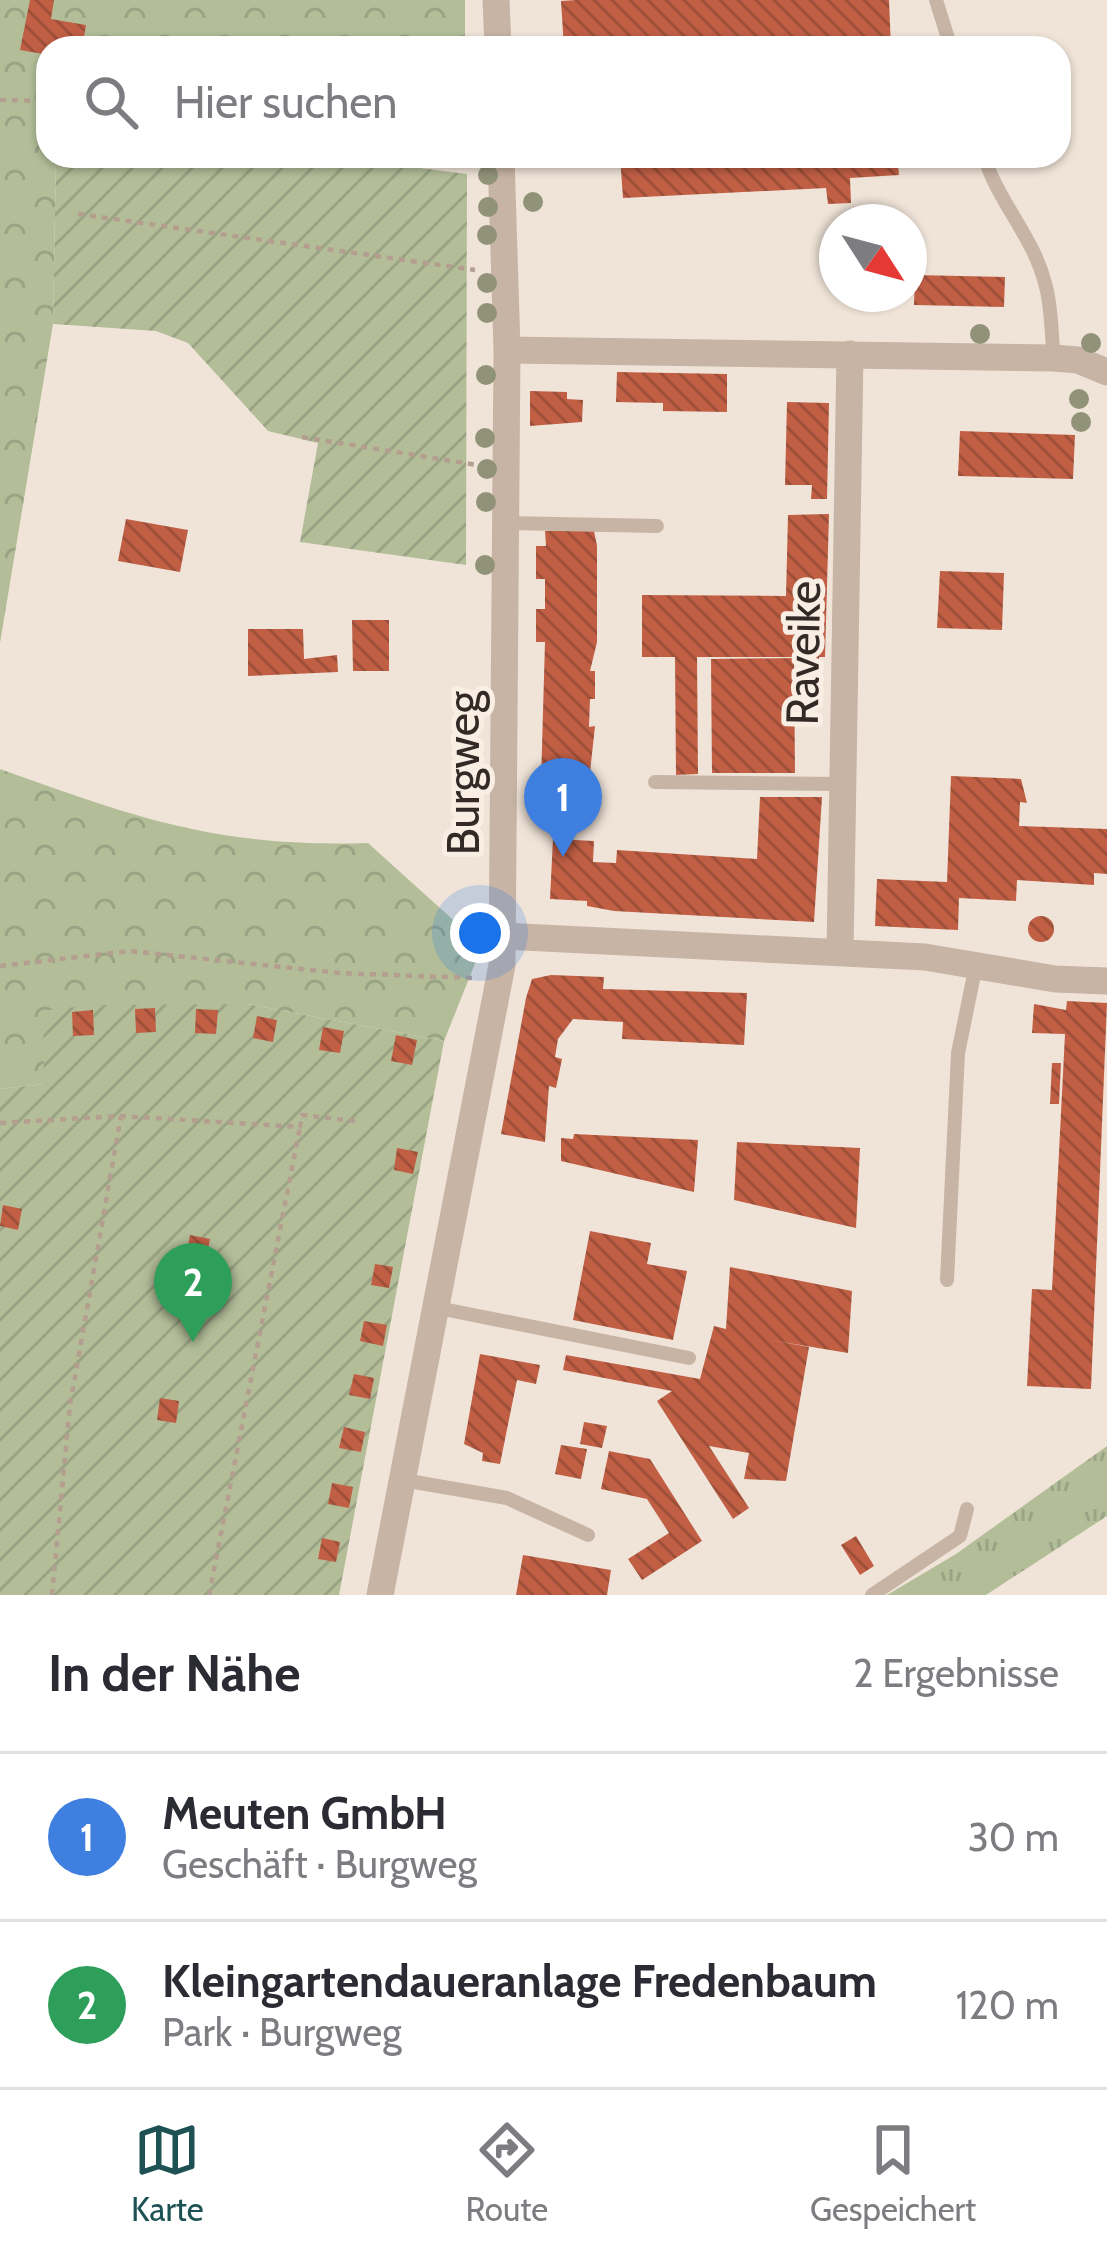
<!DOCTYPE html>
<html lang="de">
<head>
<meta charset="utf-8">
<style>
	:root { --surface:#fff; --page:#f7f7f7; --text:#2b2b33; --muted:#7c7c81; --line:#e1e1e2; --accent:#1d5153 }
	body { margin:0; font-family:Cabin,sans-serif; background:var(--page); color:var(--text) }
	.compass { position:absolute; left:819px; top:204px; width:108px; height:108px; border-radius:50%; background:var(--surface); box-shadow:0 3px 9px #0004; rotate:126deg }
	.you { position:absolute; left:480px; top:933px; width:42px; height:42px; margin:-30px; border:9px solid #fff; border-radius:50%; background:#1a73e8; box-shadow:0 0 0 18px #1a73e833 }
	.badge { display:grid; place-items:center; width:78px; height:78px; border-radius:50%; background:var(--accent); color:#fff; font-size:39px; font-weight:700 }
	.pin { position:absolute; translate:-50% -99px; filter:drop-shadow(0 3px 6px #0008) }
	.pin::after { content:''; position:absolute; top:63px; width:42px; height:36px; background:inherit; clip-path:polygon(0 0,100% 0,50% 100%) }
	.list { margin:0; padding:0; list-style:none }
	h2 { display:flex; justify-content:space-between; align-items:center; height:156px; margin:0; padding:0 48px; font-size:51px }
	h2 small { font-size:39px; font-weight:400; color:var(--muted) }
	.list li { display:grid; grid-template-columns:78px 1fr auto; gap:36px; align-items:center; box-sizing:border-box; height:168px; padding:0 48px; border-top:3px solid var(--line) }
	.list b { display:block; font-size:45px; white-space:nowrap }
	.list p { margin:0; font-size:39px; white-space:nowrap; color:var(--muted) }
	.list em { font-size:39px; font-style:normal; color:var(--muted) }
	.icon { flex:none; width:66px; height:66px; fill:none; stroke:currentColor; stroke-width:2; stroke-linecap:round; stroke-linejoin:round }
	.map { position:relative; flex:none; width:1107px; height:1595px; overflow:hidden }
	.search { position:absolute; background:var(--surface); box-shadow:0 3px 9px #0004; left:36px; right:36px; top:36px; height:132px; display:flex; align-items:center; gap:30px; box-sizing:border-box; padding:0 42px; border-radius:36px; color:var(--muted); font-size:45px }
	.sheet { height:492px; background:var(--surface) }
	nav { display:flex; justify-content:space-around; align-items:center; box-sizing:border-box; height:168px; border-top:3px solid var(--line); background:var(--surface); font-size:33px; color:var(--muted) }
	nav a { display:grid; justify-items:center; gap:6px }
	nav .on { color:var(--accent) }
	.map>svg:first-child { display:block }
	.grass { fill:url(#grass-tufts) }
	.forest { fill:url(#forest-crowns) }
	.garden { fill:url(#garden-furrows) }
	.building { fill:url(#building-back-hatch) }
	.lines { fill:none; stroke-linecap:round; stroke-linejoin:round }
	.path { stroke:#b39e8f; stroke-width:4.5; stroke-dasharray:6 6; stroke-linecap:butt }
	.lane { stroke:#c7b4a5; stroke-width:14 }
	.street { stroke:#c7b4a5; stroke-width:27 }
	.tree { fill:#919379 }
	.labels { text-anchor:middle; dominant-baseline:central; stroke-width:10; stroke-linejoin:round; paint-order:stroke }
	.street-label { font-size:45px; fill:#332a26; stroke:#f8eee4 }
</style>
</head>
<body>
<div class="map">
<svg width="1107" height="1595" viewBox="0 0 1107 1595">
	<defs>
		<pattern id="grass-tufts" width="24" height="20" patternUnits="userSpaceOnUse" patternTransform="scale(3)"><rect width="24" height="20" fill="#b3be99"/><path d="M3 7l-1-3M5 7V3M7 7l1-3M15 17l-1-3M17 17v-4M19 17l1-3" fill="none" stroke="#9aa384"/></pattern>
		<pattern id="forest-crowns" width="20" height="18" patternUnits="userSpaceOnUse" patternTransform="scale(3)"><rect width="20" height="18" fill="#b3be99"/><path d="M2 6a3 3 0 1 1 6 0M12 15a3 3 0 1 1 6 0" fill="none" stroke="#9aa384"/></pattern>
		<pattern id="garden-furrows" width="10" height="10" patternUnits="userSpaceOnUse" patternTransform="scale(3)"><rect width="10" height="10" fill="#b3be99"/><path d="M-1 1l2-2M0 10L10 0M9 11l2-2" fill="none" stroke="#9aa384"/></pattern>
		<pattern id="building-back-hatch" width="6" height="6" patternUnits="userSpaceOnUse" patternTransform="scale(3)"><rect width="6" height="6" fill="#c15f45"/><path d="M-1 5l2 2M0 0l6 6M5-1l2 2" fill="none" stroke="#9d4f39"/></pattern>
	</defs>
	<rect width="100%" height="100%" fill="#f0e4d8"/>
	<path class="grass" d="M1107,1446V1516L986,1595H887L956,1554Z"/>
	<path class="forest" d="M0,0H465V48H48V156H56L53,324L0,643Z
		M0,769C137,818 219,848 368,843L482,946L444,1041L247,1004L44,1084L0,1089Z"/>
	<path class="garden" d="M56,156H325L467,174L466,565L300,542L318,443L268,431L188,343L156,331L53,324Z
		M247,1004L444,1041L339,1595H0V1089L44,1084L43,1011L89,1005Z"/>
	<path class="building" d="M30,0H54L51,19L86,25L82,48H48V66L41,65L43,54L20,50Z
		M576,0H889L891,48H564L561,1Z
		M620,156H897L899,175L850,178L851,203L828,204L826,188L623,198Z
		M915,275L1005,277L1004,307L914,305Z
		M617,372L727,374V412L663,411V403L616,402Z
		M530,391L567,392V399L583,400L582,422L530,426Z
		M787,402L829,403L827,499H811L812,485H785Z
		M960,431L1075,435L1073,479L958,476Z
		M829,514L825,657H819V665H801V657H697L698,774L676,775L675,657H642V595L786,596L788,515Z
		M126,519L188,530L180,572L118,561Z
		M545,531H594L597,546V642L590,671H595V699H590L589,727L595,726L589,782H595V799H546V782H541L545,642H536V609H545V579H536V546H546Z
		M940,571L1004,573L1002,630L937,628Z
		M352,620H389V671H353Z
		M248,629H303L304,659L337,655L338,672L248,676Z
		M794,658L795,773H712L711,659Z
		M951,776L1021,779L1027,803L1020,802L1019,826L1107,829V874L1094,873V885L1017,880L1016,901L959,898L958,930L875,926L877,879L947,882Z
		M760,797H822L814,922L614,911L587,906V901L550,899L553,839L594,841L593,862L616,863L617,850L757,859Z
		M1028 929a13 13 0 1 1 26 0a13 13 0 1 1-26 0Z
		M551,975L604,977L603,989L747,993L744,1045L622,1039L623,1022L573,1019L558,1039L555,1057L562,1059L556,1088L549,1086L545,1142L501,1134L526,998L532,979Z
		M1067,1001L1107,1003L1091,1389L1027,1386L1032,1289L1052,1290L1065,1034L1032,1033L1034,1004L1066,1010Z
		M155,1008L156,1032L136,1033L135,1009Z
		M196,1009L218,1010L216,1034L195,1033Z
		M93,1010L94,1035L73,1036L72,1012Z
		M257,1016L277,1020L273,1042L253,1038Z
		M323,1027L344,1031L340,1053L319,1050Z
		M396,1035L417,1040L412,1065L391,1061Z
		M1052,1063H1061L1059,1104H1050Z
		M574,1134L698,1140L694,1192L561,1161V1138L573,1139Z
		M737,1142L860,1148L856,1228L734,1200Z
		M397,1148L418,1152L413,1174L394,1170Z
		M3,1205L22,1209L18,1230L0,1226Z
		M590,1231L651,1243L647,1264L687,1271L673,1340L573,1320Z
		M190,1235L210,1239L206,1260L186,1256Z
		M375,1264L393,1267L389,1288L371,1285Z
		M730,1267L852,1291L848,1353L770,1340L809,1347L786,1481L744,1479L749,1453L709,1446L749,1508L733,1519L657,1401L672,1391L563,1370L566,1355L700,1379L714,1326L726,1329Z
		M364,1321L387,1325L383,1346L360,1341Z
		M480,1354L540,1365L536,1384L517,1380L500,1464L482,1461L483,1453L464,1444Z
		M354,1374L374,1378L370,1399L349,1395Z
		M160,1398L179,1401L176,1423L157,1420Z
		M584,1422L607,1426L602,1448L580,1444Z
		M344,1427L365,1432L361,1452L339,1448Z
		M561,1445L587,1449L581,1479L555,1474Z
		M609,1451L650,1459L702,1541L642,1580L628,1559L669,1533L647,1499L601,1489Z
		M332,1483L353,1487L349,1508L328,1504Z
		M856,1536L874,1566L860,1575L841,1545Z
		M322,1538L340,1542L336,1562L318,1559Z
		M523,1555L611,1570L607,1595H516Z"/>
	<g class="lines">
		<path class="path" d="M0,100L48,101
			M78,214L475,270
			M302,437L477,465
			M0,966L129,951L340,973L472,978
			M0,1123L121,1116L300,1127L302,1115L355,1121
			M52,1595L70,1405L121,1116
			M209,1595L300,1127"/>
		<path class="lane" d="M936,0L951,48
			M984,156C998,202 1033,236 1045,283C1052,306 1051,334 1054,358
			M506,523L657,526
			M655,782L843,784
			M947,1280L958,1053L976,965
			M438,1308L689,1358
			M403,1480L507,1498L588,1535
			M872,1595L960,1536L967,1509"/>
		<path class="street" d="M496,0L498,48
			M507,350L1054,358L1078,360L1107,372
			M504,936L925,957L1055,979L1107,981
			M840,952L850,354
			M380,1595L502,965L507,350L501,156"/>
	</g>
	<g class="tree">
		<circle cx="488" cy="175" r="10"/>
		<circle cx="533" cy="202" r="10"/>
		<circle cx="488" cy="207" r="10"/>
		<circle cx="487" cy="235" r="10"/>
		<circle cx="487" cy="283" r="10"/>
		<circle cx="487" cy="313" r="10"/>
		<circle cx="980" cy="334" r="10"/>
		<circle cx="1091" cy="343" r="10"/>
		<circle cx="486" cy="375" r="10"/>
		<circle cx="1079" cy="399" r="10"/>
		<circle cx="1081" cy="422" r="10"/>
		<circle cx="485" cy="438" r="10"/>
		<circle cx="487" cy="469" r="10"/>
		<circle cx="486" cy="502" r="10"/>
		<circle cx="485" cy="565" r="10"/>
	</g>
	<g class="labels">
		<g class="street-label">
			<text transform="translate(803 653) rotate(-89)">Raveike</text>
			<text transform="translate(463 773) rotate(-90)">Burgweg</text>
		</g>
	</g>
</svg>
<svg class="compass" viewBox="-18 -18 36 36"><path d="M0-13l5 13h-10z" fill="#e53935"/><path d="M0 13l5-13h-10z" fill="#7c7c81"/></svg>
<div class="you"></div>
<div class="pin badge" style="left:563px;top:857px;background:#3f7fe0">1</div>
<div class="pin badge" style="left:193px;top:1342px;background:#2e9e5b">2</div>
<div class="search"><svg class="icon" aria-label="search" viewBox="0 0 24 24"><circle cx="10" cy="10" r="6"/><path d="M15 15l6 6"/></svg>Hier suchen</div>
</div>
<section class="sheet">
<h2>In der Nähe<small>2 Ergebnisse</small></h2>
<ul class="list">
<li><span class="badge" style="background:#3f7fe0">1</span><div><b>Meuten GmbH</b><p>Geschäft · Burgweg</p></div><em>30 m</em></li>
<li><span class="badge" style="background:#2e9e5b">2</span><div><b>Kleingartendaueranlage Fredenbaum</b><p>Park · Burgweg</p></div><em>120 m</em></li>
</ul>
</section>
<nav>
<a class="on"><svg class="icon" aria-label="map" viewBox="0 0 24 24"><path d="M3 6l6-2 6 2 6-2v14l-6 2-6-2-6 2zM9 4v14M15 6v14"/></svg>Karte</a>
<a><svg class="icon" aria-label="directions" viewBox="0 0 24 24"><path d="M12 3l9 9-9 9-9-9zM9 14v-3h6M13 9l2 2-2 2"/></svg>Route</a>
<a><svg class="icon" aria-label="saved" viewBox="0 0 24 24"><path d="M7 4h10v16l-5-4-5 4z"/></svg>Gespeichert</a>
</nav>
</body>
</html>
